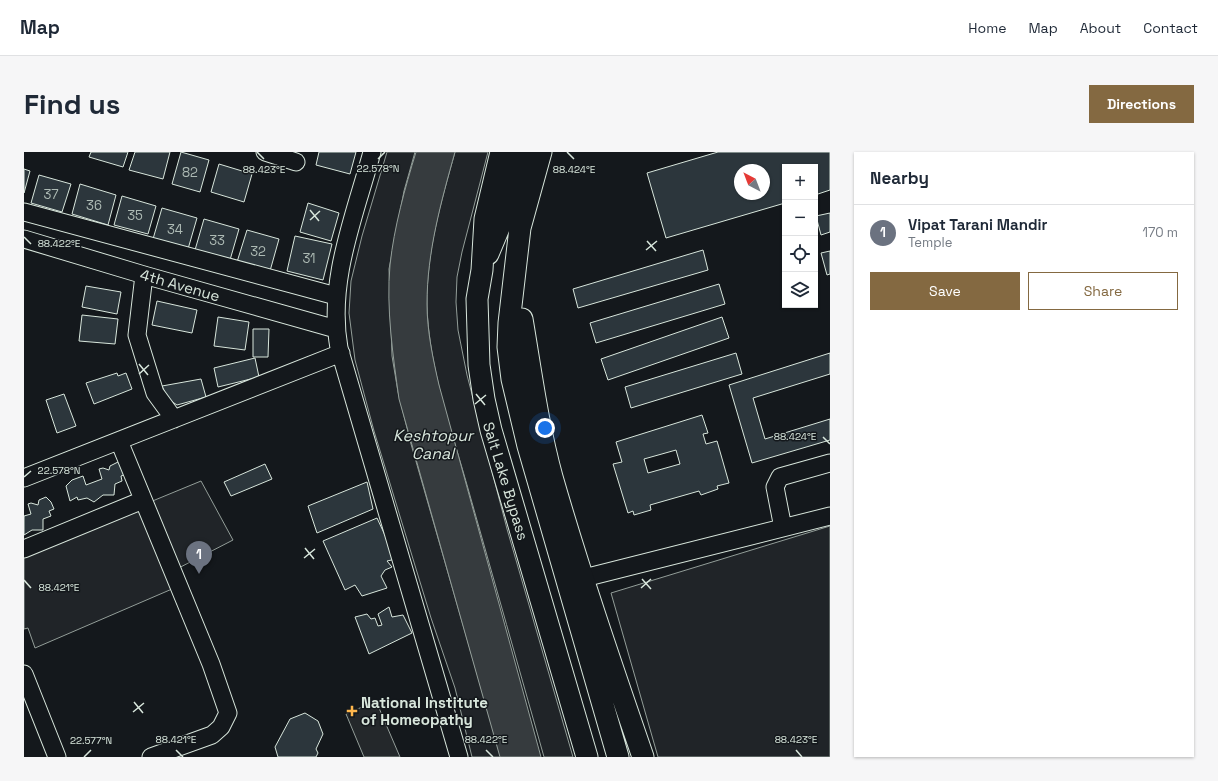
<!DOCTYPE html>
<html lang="en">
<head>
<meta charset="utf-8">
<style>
	:root { --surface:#fff; --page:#f6f6f7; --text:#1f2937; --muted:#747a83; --line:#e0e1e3; --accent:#846941 }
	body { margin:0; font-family:"Space Grotesk",sans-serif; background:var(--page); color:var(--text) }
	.controls { position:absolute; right:12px; top:12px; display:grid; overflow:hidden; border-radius:0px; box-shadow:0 1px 3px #0004 }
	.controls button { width:36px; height:36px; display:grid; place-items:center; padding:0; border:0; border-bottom:1px solid var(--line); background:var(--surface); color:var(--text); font:20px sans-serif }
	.compass { position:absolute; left:710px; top:12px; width:36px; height:36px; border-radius:50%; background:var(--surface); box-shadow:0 1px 3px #0004; rotate:318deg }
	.you { position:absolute; left:521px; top:276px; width:14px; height:14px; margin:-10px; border:3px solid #fff; border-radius:50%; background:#1a73e8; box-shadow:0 0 0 6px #1a73e833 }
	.badge { display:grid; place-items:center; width:26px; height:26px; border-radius:50%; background:var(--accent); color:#fff; font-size:13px; font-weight:700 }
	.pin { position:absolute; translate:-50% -33px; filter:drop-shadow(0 1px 2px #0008) }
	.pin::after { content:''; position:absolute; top:21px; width:14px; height:12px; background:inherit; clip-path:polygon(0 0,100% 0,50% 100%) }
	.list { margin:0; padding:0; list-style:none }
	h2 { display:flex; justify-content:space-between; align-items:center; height:52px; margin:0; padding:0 16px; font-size:17px }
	h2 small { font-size:13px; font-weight:400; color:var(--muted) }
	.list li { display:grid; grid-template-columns:26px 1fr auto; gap:12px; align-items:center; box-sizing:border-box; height:56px; padding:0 16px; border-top:1px solid var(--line) }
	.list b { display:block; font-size:15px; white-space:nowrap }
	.list p { margin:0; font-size:13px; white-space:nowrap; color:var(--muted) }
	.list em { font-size:13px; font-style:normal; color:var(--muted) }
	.actions { display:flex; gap:8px; padding:12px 16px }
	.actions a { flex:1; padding:9px 0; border:1px solid var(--accent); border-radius:0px; text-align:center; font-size:14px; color:var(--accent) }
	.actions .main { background:var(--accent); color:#fff }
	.icon { flex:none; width:22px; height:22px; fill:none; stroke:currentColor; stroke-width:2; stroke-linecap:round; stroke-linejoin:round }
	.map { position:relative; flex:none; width:806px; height:605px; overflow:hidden; border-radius:0px }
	header { display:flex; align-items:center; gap:24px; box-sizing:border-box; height:56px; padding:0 20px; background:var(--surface); border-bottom:1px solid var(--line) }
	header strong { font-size:19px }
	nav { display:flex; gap:22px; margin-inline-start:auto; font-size:14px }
	.intro { display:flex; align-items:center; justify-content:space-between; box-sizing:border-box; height:96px; padding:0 24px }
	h1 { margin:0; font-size:28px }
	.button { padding:10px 18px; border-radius:0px; background:var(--accent); color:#fff; font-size:14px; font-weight:700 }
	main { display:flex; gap:24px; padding:0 24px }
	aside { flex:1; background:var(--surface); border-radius:0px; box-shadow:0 1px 3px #0004 }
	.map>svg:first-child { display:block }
	.green { fill:#202428; stroke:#939e99 }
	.parking { fill:#24282b; stroke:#939e99 }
	.water { fill:#363b3e; stroke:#939e99 }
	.building { fill:#2c363c; stroke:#d8e6dc; fill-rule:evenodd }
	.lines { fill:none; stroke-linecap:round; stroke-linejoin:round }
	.minor-casing { stroke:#d8e6dc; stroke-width:19 }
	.major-casing { stroke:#d8e6dc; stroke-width:23 }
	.minor { stroke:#14181c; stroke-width:17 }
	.major { stroke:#14181c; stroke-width:21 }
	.ticks { fill:none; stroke:#d8e6dc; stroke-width:1.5 }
	.poi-dot { fill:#ffb74d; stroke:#14181c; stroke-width:1.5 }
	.labels { text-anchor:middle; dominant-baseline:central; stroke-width:3; stroke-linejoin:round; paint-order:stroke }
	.number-label { font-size:13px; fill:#adbab4 }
	.street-label { font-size:15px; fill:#d8e6dc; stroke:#14181c }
	.poi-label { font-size:15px; font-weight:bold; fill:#d8e6dc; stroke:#14181c; text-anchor:start }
	.water-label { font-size:16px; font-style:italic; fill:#d8e6dc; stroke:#14181c }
	.ticks-label { font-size:10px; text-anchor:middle; fill:#d8e6dc; stroke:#14181c; stroke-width:3; stroke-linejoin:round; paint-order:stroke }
</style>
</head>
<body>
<header>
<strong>Map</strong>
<nav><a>Home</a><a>Map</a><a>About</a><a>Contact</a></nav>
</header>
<div class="intro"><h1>Find us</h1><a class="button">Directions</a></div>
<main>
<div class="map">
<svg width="806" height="605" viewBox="0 0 806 605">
	<rect width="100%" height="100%" fill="#14181c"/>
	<path class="green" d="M363,0H391L380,39L365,117L368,204L374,240L387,292L477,605H448L431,536L407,466L350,279L331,208L325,161L327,129L338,84Z
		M431,0H464L438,100L433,125L432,150L434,178L443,223L483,377L549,605H520C495,517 470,428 445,340C428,279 405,217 403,154C402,101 417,50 431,0Z
		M177,329L209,388L143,422L148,437L11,496L4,476L0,477V402Z
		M806,374V605H634L587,441Z"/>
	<path class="parking" d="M352,549L376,605H340L322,562Z"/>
	<path class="water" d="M392,0H431C417,50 403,100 403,152C403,179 409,207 415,233L517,605H476L375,247C369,204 362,156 366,113C370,75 381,36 392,0Z"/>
	<path class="building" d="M67,0H104L99,15L65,5Z
		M111,0H146L139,27L105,18Z
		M157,0L185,8L176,40L148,32Z
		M295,0H332L326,22L292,13Z
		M694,0H806V38L791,43V15H761V51L642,86L623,21ZM716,18H740V42H716Z
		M195,12L228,22L220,50L187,40Z
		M0,17L6,19L0,41Z
		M15,23L47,32L38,60L7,51Z
		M56,32L92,43L84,73L48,62Z
		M98,44L132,54L124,82L90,73Z
		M284,51L315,61L307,89L276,80Z
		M138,56L173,66L164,97L129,87Z
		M806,61V80L797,83L792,64Z
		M180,67L215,77L206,108L171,98Z
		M223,78L255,87L246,119L213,110Z
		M271,84L308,92L299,128L263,119Z
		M679,98L684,118L554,156L549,137Z
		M806,99V122L803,123L797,101Z
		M695,132L701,152L572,191L566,171Z
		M62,134L97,140L93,162L58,155Z
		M133,149L173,158L168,181L128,173Z
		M58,163L94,167L91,192L55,189Z
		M194,165L225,170L221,198L190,194Z
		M698,165L705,186L584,228L577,207Z
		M229,177H245L244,205H229Z
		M712,201L718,222L607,256L601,235Z
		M806,201V222L729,246L741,287L806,267V288L728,311L705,233Z
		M231,206L235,225L194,235L190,216Z
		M93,221L94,224L102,221L108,237L70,252L62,231Z
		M177,227L182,245L153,253L144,247L138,234Z
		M40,242L52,274L33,281L22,248Z
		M678,263L684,281L679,282L682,292L693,289L705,331L693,334L694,337L677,343L675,339L626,353L627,358L610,363L609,359L604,361L589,312L598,310L592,290ZM652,298L656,312L624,321L620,307Z
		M94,310L99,315L102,322L97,324L98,329L91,332L90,343H79L70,350L63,346L54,348L53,345L46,349L42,334L48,328L59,324L62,333L78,327L75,317L79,316L85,318L86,314Z
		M241,312L248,327L207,344L200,330Z
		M343,330L349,357L293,381L284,354Z
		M22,345L27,350L30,357L25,359L27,364L19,367V378H8L0,383V364L7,362L4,352L7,351L14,353L15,348Z
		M353,366L372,407L363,409L368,415L361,418L357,424L363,436L338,444L331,433L321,438L299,389Z
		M365,455L368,465L379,463L388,481L345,502L331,465L343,462L347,467L351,466L354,474L358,473L354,462Z
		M281,561L294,569L299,582L292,597L294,601L292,605H254L251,595L266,567Z"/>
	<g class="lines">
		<g class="minor-casing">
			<path id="minor" d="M241,0L272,10
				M348,0C331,63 303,129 315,196L435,605
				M0,60L312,144
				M0,87L120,123L312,177
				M120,123L113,183L131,241L150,267
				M95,289L187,512L204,561L197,575L188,583L127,605
				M0,326L317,201
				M759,376L751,335L756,325L806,311
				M0,397L119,348
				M560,426L806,364
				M0,522L33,605"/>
		</g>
		<g class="major-casing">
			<path id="major" d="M477,0L461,67L458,118L453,147L455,213L460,247L467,278L563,605
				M517,0L496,76L485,171L484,195L488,227L504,294L594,605
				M464,102L477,71L497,0
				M498,167C507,220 514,274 528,325C555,419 587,512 619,605"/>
		</g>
		<use href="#minor" class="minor"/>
		<use href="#major" class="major"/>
	</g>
	<path class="ticks" d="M233,0L240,7M543,0L550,7M354,7L361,0M286,58L295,69M286,68L296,59M0,85L7,92M623,89L632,99M622,98L633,89M115,212L124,223M115,222L125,213M452,242L461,253M451,252L462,243M799,285L806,292M0,325L7,319M281,396L290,407M280,406L291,397M618,427L627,437M0,428L7,436M617,436L627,427M110,550L119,561M109,560L120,551M152,598L159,605M462,598L469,605M772,598L778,605M60,605L67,598"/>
	<path class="poi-dot" d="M326 553h4v4h4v4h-4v4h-4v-4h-4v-4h4z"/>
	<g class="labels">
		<g class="number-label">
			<text x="166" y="20">82</text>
			<text x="27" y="42">37</text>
			<text x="70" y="53">36</text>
			<text x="111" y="63">35</text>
			<text x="151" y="77">34</text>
			<text x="193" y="88">33</text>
			<text x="234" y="99">32</text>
			<text x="285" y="106">31</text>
		</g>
		<g class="street-label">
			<text transform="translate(156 133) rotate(16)">4th Avenue</text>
			<text transform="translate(482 329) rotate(73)">Salt Lake Bypass</text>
		</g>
		<g class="poi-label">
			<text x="337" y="550">National Institute<tspan x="337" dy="17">of Homeopathy</tspan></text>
		</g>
		<g class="water-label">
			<text x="409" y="283">Keshtopur<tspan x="409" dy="18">Canal</tspan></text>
		</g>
	</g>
	<g class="ticks-label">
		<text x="354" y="20">22.578°N</text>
		<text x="240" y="21">88.423°E</text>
		<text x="550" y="21">88.424°E</text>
		<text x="35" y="95">88.422°E</text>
		<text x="771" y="288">88.424°E</text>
		<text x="35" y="322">22.578°N</text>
		<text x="35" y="439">88.421°E</text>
		<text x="152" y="591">88.421°E</text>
		<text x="462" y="591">88.422°E</text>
		<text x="772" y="591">88.423°E</text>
		<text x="67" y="592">22.577°N</text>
	</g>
</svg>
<div class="controls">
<button>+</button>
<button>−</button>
<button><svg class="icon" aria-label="locate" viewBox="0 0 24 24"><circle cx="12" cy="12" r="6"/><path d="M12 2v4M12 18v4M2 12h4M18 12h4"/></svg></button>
<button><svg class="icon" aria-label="layers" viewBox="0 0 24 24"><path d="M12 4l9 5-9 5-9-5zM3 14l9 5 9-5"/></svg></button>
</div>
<svg class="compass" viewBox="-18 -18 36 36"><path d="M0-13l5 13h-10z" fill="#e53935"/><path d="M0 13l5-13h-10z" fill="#747a83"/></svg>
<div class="you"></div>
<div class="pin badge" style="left:175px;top:422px;background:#6b7280">1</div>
</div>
<aside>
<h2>Nearby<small></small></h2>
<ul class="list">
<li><span class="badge" style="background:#6b7280">1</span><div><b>Vipat Tarani Mandir</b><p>Temple</p></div><em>170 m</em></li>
</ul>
<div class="actions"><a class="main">Save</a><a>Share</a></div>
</aside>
</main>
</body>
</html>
